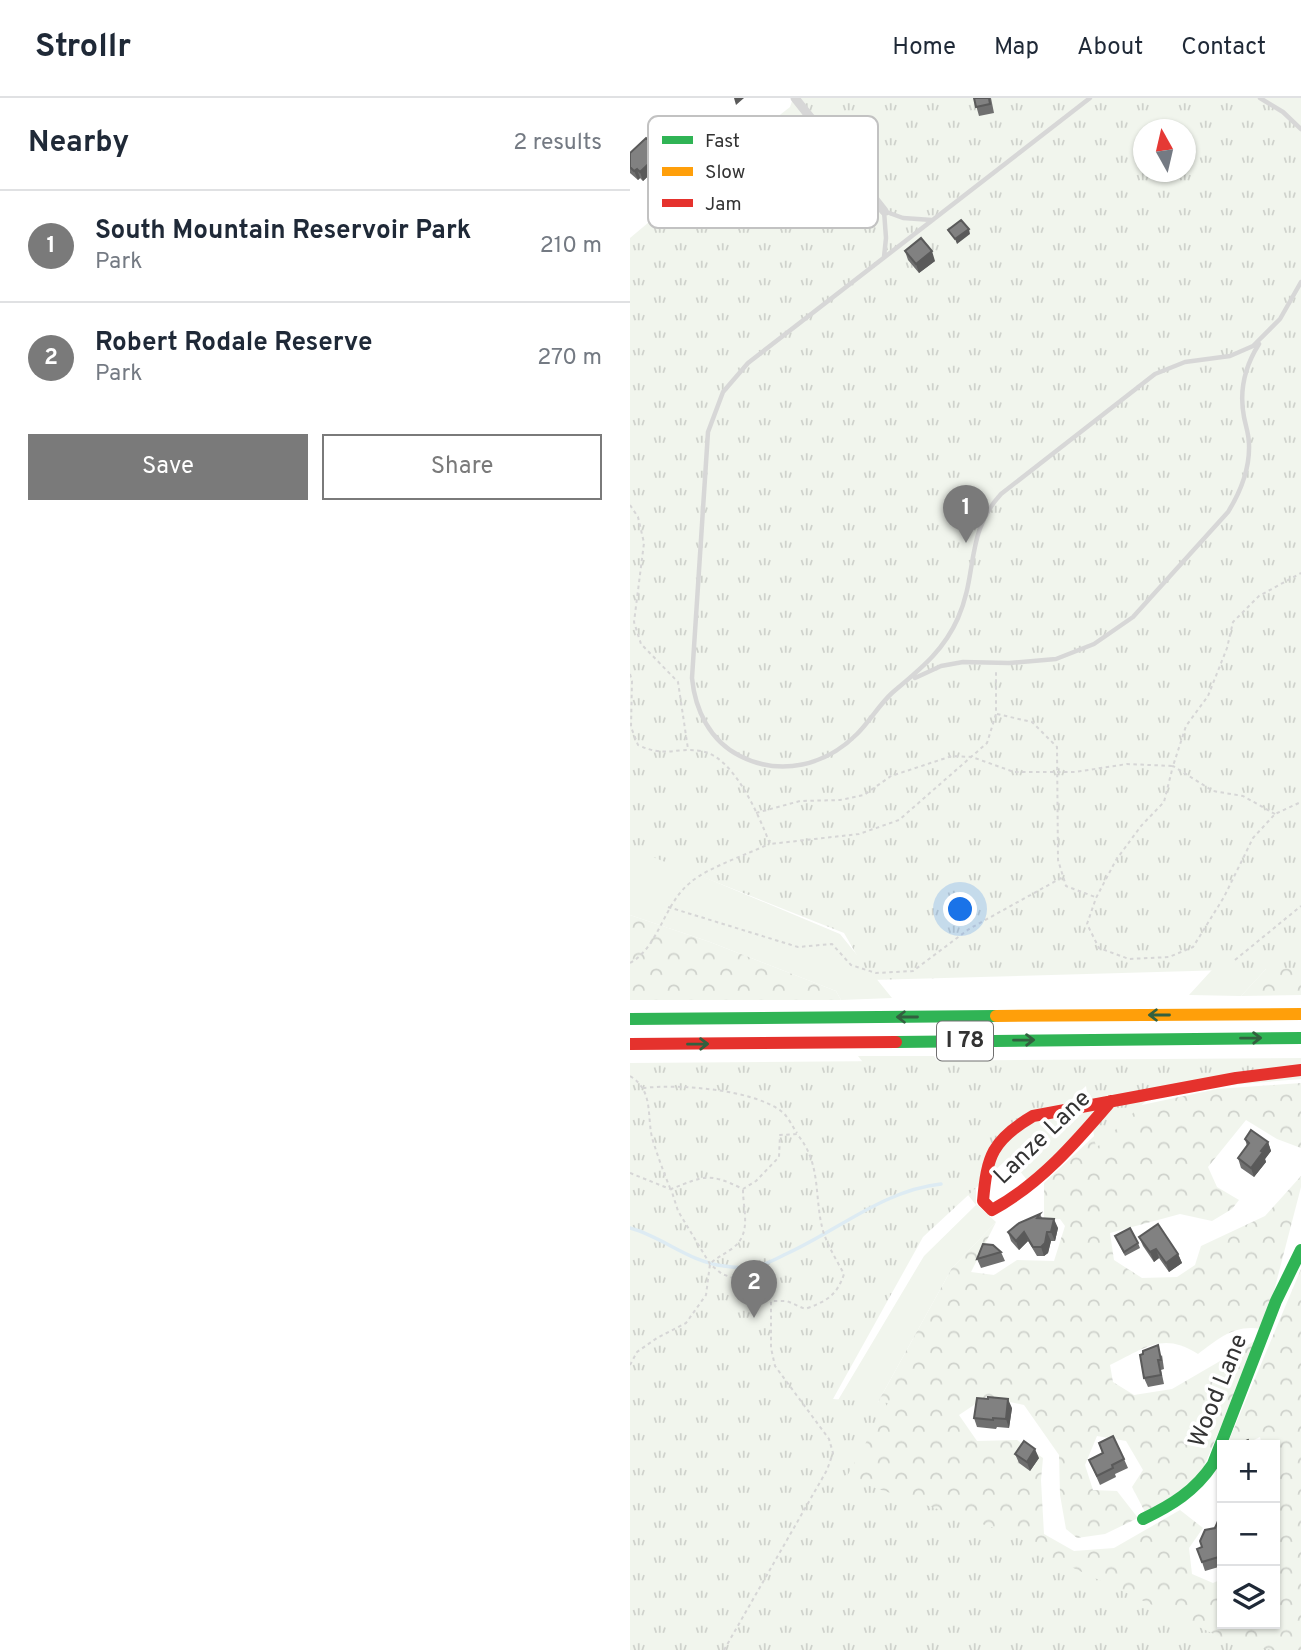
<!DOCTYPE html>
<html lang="en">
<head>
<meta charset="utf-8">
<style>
	:root { --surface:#fff; --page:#f2f2f3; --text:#1f2937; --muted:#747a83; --line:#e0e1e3; --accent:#7a7a7a }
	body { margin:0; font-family:Overpass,sans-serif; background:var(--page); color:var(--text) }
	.controls { position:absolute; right:21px; bottom:21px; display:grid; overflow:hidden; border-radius:0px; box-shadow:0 2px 5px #0004 }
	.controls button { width:63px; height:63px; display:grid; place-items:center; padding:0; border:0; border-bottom:2px solid var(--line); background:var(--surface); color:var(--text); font:35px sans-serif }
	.compass { position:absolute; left:503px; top:21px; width:63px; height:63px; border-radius:50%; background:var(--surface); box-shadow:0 2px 5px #0004; rotate:352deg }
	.you { position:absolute; left:331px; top:812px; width:24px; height:24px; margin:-18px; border:5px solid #fff; border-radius:50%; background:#1a73e8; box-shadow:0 0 0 10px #1a73e833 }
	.badge { display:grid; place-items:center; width:46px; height:46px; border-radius:50%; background:var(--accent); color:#fff; font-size:23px; font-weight:700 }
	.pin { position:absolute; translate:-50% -58px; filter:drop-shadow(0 2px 4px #0008) }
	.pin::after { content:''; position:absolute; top:37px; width:24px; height:21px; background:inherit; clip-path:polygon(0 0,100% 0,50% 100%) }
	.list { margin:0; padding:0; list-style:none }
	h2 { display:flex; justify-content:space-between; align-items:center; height:91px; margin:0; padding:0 28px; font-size:30px }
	h2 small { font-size:23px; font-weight:400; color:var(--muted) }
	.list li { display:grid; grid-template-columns:46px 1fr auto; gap:21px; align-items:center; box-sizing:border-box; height:112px; padding:0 28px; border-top:2px solid var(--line) }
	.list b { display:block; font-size:26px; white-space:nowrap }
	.list p { margin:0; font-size:23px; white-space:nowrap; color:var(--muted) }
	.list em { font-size:23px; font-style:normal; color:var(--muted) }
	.actions { display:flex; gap:14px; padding:21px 28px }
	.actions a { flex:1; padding:16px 0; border:2px solid var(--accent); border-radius:0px; text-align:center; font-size:24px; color:var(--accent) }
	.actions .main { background:var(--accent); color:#fff }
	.icon { flex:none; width:38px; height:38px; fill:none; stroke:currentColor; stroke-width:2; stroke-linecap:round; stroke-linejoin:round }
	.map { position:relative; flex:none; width:671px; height:1552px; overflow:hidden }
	header { display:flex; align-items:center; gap:42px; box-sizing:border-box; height:98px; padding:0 35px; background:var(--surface); border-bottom:2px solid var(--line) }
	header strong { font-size:33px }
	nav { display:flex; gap:38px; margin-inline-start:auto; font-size:24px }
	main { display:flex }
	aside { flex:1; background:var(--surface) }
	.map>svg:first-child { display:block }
	.grass { fill:#f1f5ed }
	.forest { fill:url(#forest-crowns) }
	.park { fill:url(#park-tufts); fill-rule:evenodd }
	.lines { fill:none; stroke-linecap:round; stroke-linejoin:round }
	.stream { stroke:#ddebf3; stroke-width:3.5 }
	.path { stroke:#d6d6d6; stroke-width:2; stroke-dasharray:3.5 3.5; stroke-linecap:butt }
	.lane { stroke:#d7d7d7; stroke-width:4.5 }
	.street { stroke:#d7d7d7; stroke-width:9 }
	.fast { stroke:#30b455; stroke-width:12 }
	.slow { stroke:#ff9f0a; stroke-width:12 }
	.jam { stroke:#e5322d; stroke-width:12 }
	.wall { fill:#6f6f6f }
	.shaded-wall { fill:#5a5a5a }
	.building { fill:#818181; stroke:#5a5a5a; stroke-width:2 }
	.oneway { stroke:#32603f }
	.labels { text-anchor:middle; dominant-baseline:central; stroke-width:7; stroke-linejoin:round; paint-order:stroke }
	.shield { fill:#fff; stroke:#707070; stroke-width:2 }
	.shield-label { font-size:23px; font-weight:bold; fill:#333 }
	.street-label { font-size:24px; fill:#333; stroke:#fff }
	.key { fill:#fff; stroke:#c2c2c2; stroke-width:2 }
	.key-label { font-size:19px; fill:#333 }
</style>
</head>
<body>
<header>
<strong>Strollr</strong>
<nav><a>Home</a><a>Map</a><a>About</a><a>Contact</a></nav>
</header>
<main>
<aside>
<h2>Nearby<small>2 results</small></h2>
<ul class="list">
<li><span class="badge">1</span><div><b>South Mountain Reservoir Park</b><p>Park</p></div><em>210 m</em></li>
<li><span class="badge">2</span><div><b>Robert Rodale Reserve</b><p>Park</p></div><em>270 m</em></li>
</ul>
<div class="actions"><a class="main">Save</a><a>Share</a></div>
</aside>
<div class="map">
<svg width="671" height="1552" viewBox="0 0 671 1552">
	<defs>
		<pattern id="forest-crowns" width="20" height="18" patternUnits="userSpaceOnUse" patternTransform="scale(1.75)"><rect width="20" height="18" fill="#f1f5ed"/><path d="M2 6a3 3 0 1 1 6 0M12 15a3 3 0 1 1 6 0" fill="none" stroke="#cfd2cc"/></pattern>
		<pattern id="park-tufts" width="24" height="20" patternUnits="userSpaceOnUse" patternTransform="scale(1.75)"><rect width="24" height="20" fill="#f1f5ed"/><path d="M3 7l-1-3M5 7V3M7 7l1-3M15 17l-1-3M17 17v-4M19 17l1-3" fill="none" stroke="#cfd2cc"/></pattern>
	</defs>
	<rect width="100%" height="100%" fill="#fff"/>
	<path class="grass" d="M0,748L210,836L262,900L211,902L206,893L80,844L0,817Z
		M671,833L611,898L559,897L612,839Z
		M228,958H304L361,1049L346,1067V1106L366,1124L322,1170L111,1552H59L294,1158L346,1107Z
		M460,1012L461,1023L447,1039L397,1082L389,1072L375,1063L422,1019Z"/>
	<path class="forest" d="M0,817L80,844L206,893L211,902H0Z
		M671,833V897L611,898Z
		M671,985V1050L647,1041L616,1022L578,1069L587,1089L609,1102L602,1111L582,1123L550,1116L480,1135L484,1162L512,1180L547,1179L565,1167L571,1148L635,1118L671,1078V1089L643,1197L631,1231C605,1226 588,1241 568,1256C532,1233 514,1251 480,1267L483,1284L504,1297L542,1291L628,1241L572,1373L551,1396L515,1414L502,1389L513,1372L496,1343L467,1338L455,1367L463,1392L487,1393L508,1420L475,1436L447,1440L436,1431L430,1397L429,1357L394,1307L356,1299L329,1317L347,1343L387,1342L413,1360L411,1382L414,1436L444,1453L484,1450L550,1412L573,1430L559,1450L562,1476L583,1485L592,1481V1526H645V1347H632L630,1339L614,1347H597L671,1171V1552H111L322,1170L366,1124L341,1174L364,1177L387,1162L424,1163L435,1128L430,1121L414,1122V1085L493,1011L587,991Z"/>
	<path class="park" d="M163,0H671V870L241,882L214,835L0,750V140L100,56L160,9ZM514,32H556V74H514Z
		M671,960V981L587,988L520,999L466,1050L456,988L293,1139L203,1301L258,1305L216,1380L423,1450L420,1459L603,1545L642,1552H0V965Z"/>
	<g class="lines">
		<path class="stream" d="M0,1130C33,1139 59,1164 94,1168C104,1170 121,1170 131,1167C139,1165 148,1160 156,1156C207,1133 254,1092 311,1086"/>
		<path class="path" d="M0,407L8,419L14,445L4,524L11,546L48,584L58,651
			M0,576L2,583L1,629L8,647C36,660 44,649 71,653C104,658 129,718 140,746L229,736L269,722L357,645L366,616V573
			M367,616L402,624L427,649L428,762L436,788L465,799
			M126,715L170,703L210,702L234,697L261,678L322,658L342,659L384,674H445L497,666L543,668L556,628L578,598L597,550L603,524L629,498L671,475
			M645,716L613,698L583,693L543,668L534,704L511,728L486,762L466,800L457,826L469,850L499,861L539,859L563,849L594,799L623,740L645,716L671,704
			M38,809L168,849L202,846L221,867L246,875L283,873L339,831L433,779
			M605,862L671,808
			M0,865C30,848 33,806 61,784C77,770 118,756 139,746
			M0,978C25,993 16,1021 23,1043C28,1059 34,1075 40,1090
			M13,990C49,986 121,991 151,1013C158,1018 162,1028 167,1035
			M0,1075L40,1091
			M0,1267L7,1254L27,1240L56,1225L76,1197L80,1166C87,1159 95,1156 103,1150C122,1135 113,1112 113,1092
			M94,1552L197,1372L203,1355L199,1341L145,1268L141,1250V1203H157L175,1211C195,1204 207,1198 214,1176C207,1163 199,1150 194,1136C183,1101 193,1067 167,1036L150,1037L149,1059L126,1083L113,1091C78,1074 75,1078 41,1091L48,1113L80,1166L92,1176L128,1189L141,1203"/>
		<path class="lane" d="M460,0L118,265L93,294L78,334L62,580C65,612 80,643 110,658C151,679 196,667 227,636C240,623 249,607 262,595C289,572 313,554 328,520C348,475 335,435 371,396L525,276L555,264L600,258L623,248L650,221L671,184
			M630,0L653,14L671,31
			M254,159L256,140L254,113L273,120L302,122
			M285,580L311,568L333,564L379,565L426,561L464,546L503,519L598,414C611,393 620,371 619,346C619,337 616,329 614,319C609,293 615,268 629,246"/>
		<path class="street" d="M165,0L254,113"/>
		<path class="fast" d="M0,921L366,918
			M266,944L671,940
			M513,1421C542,1407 565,1393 583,1366L646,1203L671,1152"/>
		<path class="slow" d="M366,918L671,916"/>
		<path class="jam" d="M0,946L266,944
			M481,1003C446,1044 410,1086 362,1112L353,1103C357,1058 362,1042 403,1018L606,980L671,972"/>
	</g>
	<path class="wall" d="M344,0H361L364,15L349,18Z
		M0,55L34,63L13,83L10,80L8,82L0,75Z
		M275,153L305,163L289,175L278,162Z
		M615,1041L638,1044L641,1053L635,1061L636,1064L624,1079L611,1070L608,1060L617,1048Z
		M410,1116L412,1120L428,1130L425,1143H421L418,1155L414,1158H407L398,1143L389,1152L381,1143L378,1134Z
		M485,1138L508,1145L510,1150L495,1158Z
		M509,1139L548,1156L552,1165L539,1174L529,1160L524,1164L513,1148Z
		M371,1154L375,1163L351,1170L347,1161Z
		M532,1257L534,1271L531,1272L534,1286L518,1289L514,1280Z
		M382,1310L379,1330L367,1329L366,1331L347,1329L344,1320Z
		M469,1345L494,1361L498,1370L485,1376L486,1379L470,1387L459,1362L472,1355Z
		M385,1356L409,1360L400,1373L389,1365Z
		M592,1417V1468L575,1473L572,1464V1449Z"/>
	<path class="shaded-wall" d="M104,0H114L106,7Z
		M31,54L34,63L13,83L10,74Z
		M7,71L10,80L8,82L4,73Z
		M339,131L340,136L327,146L325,141Z
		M302,153L305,163L289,175L286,166Z
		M638,1044L641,1053L635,1061L636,1064L624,1079L621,1070Z
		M424,1121L428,1130L425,1143L421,1134Z
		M394,1134L398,1143L389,1152L386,1143Z
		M417,1134L421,1143L418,1155L414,1158L411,1149Z
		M526,1151L529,1160L524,1164L520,1154Z
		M548,1156L552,1165L539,1174L536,1165Z
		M378,1301L382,1310L379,1330L376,1321Z
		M405,1351L409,1360L400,1373L397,1364Z"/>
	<path class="building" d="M344,0H359L360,6L346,9Z
		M16,40L31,54L10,74L7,71L4,73L0,69V55Z
		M331,122L339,131L325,141L318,132Z
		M291,140L302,153L286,166L275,153Z
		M621,1032L638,1044L631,1053L633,1054L621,1070L608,1060L619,1045L615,1041Z
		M410,1116L407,1120L424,1121L421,1134H417L415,1145L411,1149H403L394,1134L386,1143L378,1134L389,1125Z
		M528,1126L548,1156L536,1165L526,1151L520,1154L509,1139Z
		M500,1130L508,1145L494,1154L485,1138Z
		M353,1146L363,1147L371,1154L347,1161Z
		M528,1247L531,1262H528L531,1277L514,1280L510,1257L513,1256V1253Z
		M358,1299L378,1301L376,1321L363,1320V1322L344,1320L347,1300L358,1301Z
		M483,1338L494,1361L482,1367L483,1370L467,1378L459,1362L473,1355L469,1345Z
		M618,1342L621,1347H607Z
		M394,1343L405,1351L397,1364L385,1356Z
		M591,1416L592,1417V1458L572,1464L567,1451L572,1449L570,1443L575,1432L585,1430Z"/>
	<defs><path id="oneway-shaft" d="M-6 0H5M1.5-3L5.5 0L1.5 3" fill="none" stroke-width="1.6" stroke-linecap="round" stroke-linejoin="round" transform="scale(1.75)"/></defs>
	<g class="oneway">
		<use href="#oneway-shaft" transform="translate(529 917) rotate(180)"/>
		<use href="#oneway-shaft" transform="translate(277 919) rotate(180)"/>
		<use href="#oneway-shaft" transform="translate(621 940) rotate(-1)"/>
		<use href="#oneway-shaft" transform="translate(394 942) rotate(-1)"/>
		<use href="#oneway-shaft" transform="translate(68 946) rotate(-1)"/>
	</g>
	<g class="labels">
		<rect class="shield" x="307" y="923.5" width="56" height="39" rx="5"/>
		<g class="shield-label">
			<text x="335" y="943">I 78</text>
		</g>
		<g class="street-label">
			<text transform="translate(413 1040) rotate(-44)">Lanze Lane</text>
			<text transform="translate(589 1293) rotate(-68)">Wood Lane</text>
		</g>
	</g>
	<rect x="18" y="18" width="230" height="112" rx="10" class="key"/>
	<rect x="32" y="38" width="31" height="8" fill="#30b455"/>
	<rect x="32" y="69" width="31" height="9" fill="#ff9f0a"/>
	<rect x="32" y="101" width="31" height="8" fill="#e5322d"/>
	<g class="key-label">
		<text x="75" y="49">Fast</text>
		<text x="75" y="80">Slow</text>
		<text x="75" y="112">Jam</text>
	</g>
</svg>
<div class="controls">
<button>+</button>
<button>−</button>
<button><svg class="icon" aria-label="layers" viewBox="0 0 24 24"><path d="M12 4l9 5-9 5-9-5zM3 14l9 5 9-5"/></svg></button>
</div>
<svg class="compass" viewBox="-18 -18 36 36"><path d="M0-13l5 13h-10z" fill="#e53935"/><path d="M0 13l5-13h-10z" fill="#747a83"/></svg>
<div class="you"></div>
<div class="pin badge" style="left:336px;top:445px">1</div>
<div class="pin badge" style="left:124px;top:1220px">2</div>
</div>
</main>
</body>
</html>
